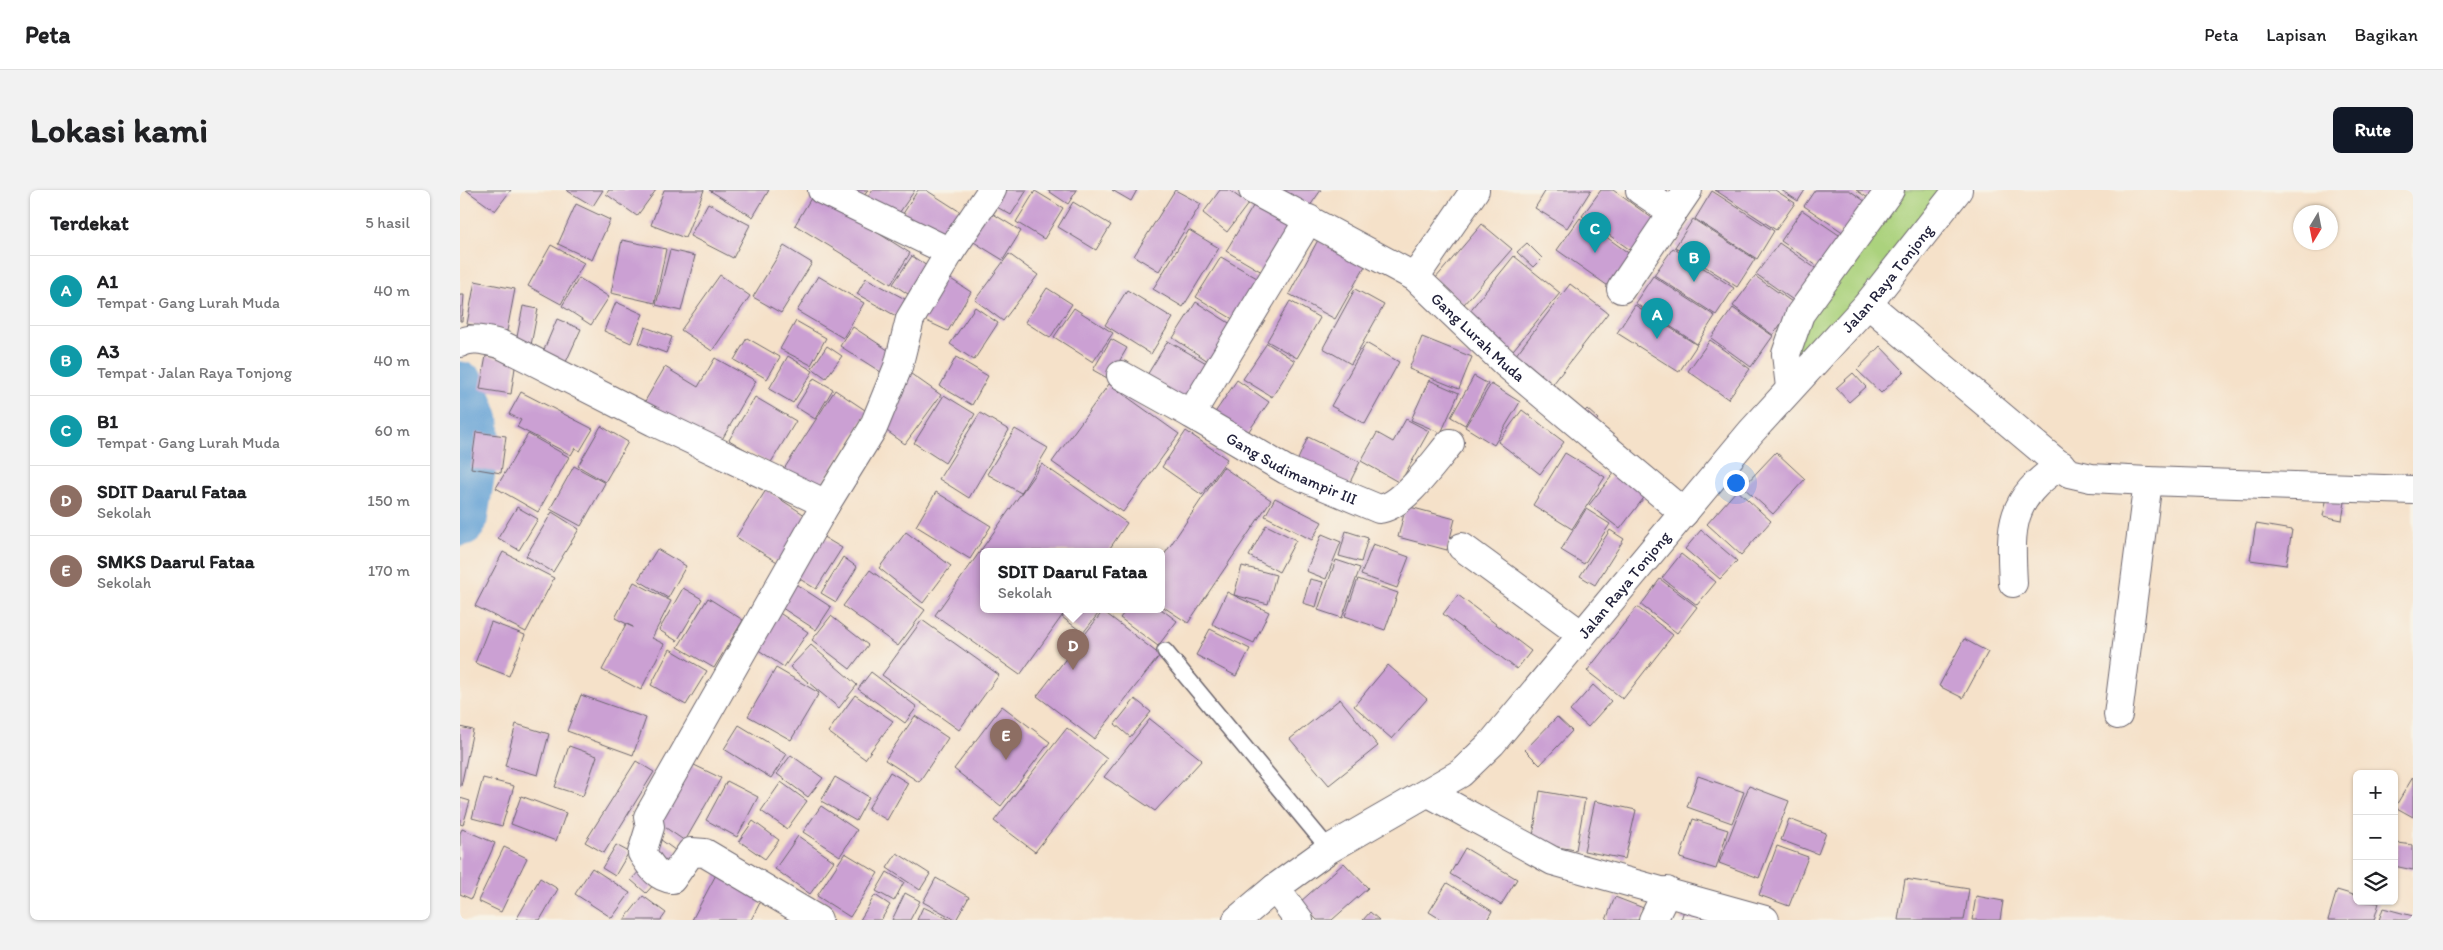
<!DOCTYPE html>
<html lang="id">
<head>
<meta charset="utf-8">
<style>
	:root { --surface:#fff; --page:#f2f2f2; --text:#202124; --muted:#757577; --line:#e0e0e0; --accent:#111827 }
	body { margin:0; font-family:Itim,sans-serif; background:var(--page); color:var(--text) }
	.controls { position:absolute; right:15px; bottom:15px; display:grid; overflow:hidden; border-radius:8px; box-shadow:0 1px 4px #0004 }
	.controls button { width:45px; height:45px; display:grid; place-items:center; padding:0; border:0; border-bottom:1px solid var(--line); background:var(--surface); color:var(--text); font:25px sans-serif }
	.compass { position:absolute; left:1833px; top:15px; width:45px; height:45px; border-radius:50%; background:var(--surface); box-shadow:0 1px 4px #0004; rotate:190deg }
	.you { position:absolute; left:1275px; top:292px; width:18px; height:18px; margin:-12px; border:4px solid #fff; border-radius:50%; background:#1a73e8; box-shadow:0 0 0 8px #1a73e833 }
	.badge { display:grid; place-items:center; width:32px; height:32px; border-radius:50%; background:var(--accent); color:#fff; font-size:16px; font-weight:700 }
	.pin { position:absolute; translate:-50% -41px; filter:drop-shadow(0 1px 2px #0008) }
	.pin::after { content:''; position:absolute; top:26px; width:18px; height:15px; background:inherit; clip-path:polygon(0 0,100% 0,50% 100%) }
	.popup { position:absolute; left:520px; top:358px; width:185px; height:65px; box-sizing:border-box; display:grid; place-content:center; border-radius:8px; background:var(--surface); filter:drop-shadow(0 1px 4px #0005); font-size:16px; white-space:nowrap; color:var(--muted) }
	.popup b { font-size:19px; color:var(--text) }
	.popup::after { content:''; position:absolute; left:50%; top:100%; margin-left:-10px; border:10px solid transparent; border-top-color:var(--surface) }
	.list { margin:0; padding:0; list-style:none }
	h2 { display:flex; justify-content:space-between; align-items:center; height:65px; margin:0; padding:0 20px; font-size:21px }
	h2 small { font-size:16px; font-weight:400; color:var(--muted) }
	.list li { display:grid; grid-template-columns:32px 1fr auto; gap:15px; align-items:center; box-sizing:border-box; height:70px; padding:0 20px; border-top:1px solid var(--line) }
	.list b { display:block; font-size:19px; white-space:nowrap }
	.list p { margin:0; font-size:16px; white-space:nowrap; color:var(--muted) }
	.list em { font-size:16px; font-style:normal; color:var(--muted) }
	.icon { flex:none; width:28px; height:28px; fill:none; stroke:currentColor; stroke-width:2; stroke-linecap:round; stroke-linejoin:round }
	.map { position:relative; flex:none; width:1953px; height:730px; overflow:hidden; border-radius:8px }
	header { display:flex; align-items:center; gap:30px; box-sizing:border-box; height:70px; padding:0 25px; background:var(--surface); border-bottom:1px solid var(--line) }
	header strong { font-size:24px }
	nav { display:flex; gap:28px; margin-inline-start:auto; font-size:18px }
	.intro { display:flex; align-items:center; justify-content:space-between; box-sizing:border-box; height:120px; padding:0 30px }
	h1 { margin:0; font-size:35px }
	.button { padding:12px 22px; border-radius:8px; background:var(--accent); color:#fff; font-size:18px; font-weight:700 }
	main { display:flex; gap:30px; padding:0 30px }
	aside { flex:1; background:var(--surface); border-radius:8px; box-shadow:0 1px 4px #0004 }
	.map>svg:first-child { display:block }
	.green { fill:#abd27d; stroke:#667a5c }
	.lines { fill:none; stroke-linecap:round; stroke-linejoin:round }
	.river { stroke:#63a1d5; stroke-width:55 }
	.building { fill:#cba0d3 }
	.service-casing { stroke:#6c656d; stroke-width:18 }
	.minor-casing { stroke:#6c656d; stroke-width:30 }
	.secondary-casing { stroke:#6c656d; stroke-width:30 }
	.service { stroke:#fff; stroke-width:15 }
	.minor { stroke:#fff; stroke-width:28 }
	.secondary { stroke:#fff; stroke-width:28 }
	.labels { text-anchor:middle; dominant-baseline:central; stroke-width:4; stroke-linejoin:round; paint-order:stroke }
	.street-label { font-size:16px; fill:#22223b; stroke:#f7f3e8 }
</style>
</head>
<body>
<header>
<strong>Peta</strong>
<nav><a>Peta</a><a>Lapisan</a><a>Bagikan</a></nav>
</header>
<div class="intro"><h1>Lokasi kami</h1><a class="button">Rute</a></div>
<main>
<aside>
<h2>Terdekat<small>5 hasil</small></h2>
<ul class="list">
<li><span class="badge" style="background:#0f9aa8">A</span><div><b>A1</b><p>Tempat · Gang Lurah Muda</p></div><em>40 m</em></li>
<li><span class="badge" style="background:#0f9aa8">B</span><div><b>A3</b><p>Tempat · Jalan Raya Tonjong</p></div><em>40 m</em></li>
<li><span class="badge" style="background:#0f9aa8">C</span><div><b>B1</b><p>Tempat · Gang Lurah Muda</p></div><em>60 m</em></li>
<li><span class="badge" style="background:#8d6e63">D</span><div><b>SDIT Daarul Fataa</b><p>Sekolah</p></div><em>150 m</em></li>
<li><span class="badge" style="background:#8d6e63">E</span><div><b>SMKS Daarul Fataa</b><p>Sekolah</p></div><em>170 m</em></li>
</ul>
</aside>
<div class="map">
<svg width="1953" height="730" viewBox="0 0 1953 730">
	<rect width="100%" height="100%" fill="#f7f3e8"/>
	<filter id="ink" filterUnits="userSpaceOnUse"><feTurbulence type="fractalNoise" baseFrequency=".02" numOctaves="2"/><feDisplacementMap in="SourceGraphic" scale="10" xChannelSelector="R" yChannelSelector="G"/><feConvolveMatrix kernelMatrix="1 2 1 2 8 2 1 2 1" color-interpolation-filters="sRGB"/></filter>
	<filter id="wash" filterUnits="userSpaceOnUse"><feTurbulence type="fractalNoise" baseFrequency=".0096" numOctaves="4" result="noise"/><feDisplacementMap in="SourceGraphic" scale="20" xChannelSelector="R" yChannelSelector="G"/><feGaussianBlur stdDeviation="1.12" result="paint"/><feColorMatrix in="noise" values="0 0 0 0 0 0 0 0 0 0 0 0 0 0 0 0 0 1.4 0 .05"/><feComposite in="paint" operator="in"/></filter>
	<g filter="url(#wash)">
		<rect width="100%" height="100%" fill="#f5e1c9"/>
		<path class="green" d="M1430,0H1498L1330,197L1340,124Z"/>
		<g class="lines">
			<path class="river" d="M0,199L12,232L13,251L0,329"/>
		</g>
		<g id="blocks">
			<path class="building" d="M6,0H51L35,21Z
				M106,0H143L133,16Z
				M149,0H196L177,26L146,4Z
				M204,0H244L225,48L191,35Z
				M249,0H309L293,27Z
				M385,0H408L401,11Z
				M413,0H455L435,29L406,10Z
				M458,0H466L502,23L484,53L441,27Z
				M539,0H567L551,25L530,13Z
				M587,0H617L608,14Z
				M652,0H677L671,11Z
				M715,0L741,14L699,81L674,66Z
				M760,0H769L788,14L767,42L743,23Z
				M821,0H861L845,23Z
				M1086,0H1131L1107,38L1075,18Z
				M1141,0H1153L1199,33L1176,64L1122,26Z
				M1255,0H1315L1335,13L1316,40Z
				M1321,0H1345L1338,11Z
				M1355,0H1389L1406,12L1384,43L1344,16Z
				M1396,0H1413L1408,8Z
				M575,1L603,18L584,49L556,32Z
				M1252,1L1314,41L1297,69L1235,29Z
				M354,3L450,63L431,94L335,35Z
				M798,8L834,29L802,82L766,61Z
				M613,12L651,35L636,60L598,37Z
				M248,13L290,35L273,68L230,46Z
				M116,14L150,30L132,70L98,54Z
				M522,17L561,41L543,70L504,46Z
				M1342,20L1382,47L1360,78L1321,51Z
				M1120,28L1174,67L1151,98L1097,60Z
				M1233,29L1295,69L1277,97L1215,57Z
				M1022,34L1052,59L1004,114L975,89Z
				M729,40L759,58L723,117L693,99Z
				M162,50L206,59L195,113L151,103Z
				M858,50L905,76L875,129L829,104Z
				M1067,53L1082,68L1073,77L1057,62Z
				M1319,53L1358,80L1336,112L1296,84Z
				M91,55L124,73L101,114L68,96Z
				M324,56L352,73L321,123L293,107Z
				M1213,58L1274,98L1256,125L1194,85Z
				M210,60L235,66L221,121L196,115Z
				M549,64L578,85L543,131L515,110Z
				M452,66L470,78L451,106L433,94Z
				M1054,66L1100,103L1049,165L1004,128Z
				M761,67L802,91L776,131L736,107Z
				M483,84L511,102L488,141L460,128Z
				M260,85L290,106L252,161L221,140Z
				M358,86L404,113L383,148L337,121Z
				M1193,86L1255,126L1237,154L1175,113Z
				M1295,86L1335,114L1313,145L1273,116Z
				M119,88L149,107L131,135L102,116Z
				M406,88L445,109L436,126L397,104Z
				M15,91L55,99L47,141L7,134Z
				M1110,94L1148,123L1090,198L1052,170Z
				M587,98L612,114L590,148L565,132Z
				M895,99L924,115L891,174L863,158Z
				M667,100L713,128L691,164L645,135Z
				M0,105H4L2,131H0Z
				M830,111L860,128L837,168L807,151Z
				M156,112L183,124L171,153L144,141Z
				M736,112L774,136L751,173L713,148Z
				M1175,115L1237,155L1219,182L1157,143Z
				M63,116L78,119L71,155L56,152Z
				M515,117L538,133L514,170L490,154Z
				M614,118L653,143L633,172L594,147Z
				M1273,118L1313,146L1291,177L1251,148Z
				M97,129L121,139L106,172L83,162Z
				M336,131L366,148L351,175L320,159Z
				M185,137L212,147L206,163L179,153Z
				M393,137L440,168L427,186L380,156Z
				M962,147L1012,167L999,199L949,179Z
				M287,148L320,167L307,189L274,170Z
				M651,149L667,158L649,189L633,180Z
				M1250,150L1290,179L1268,209L1228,181Z
				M708,151L748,174L723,214L684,190Z
				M807,153L835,171L812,207L783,189Z
				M906,153L939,172L905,234L871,216Z
				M367,156L382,166L366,188L352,178Z
				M1420,156L1444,181L1421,203L1397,180Z
				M26,166L56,171L51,204L20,199Z
				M328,166L353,181L333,213L309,199Z
				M496,167L528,186L512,215L480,196Z
				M255,168L296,191L257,258L181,218L205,177L238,197Z
				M444,179L481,205L445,254L424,239Z
				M1393,183L1406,197L1389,212L1376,198Z
				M1014,186L1028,194L1005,235L991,227Z
				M354,188L373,199L355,229L336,217Z
				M777,190L809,212L784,248L752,227Z
				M969,190L999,203L981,243L951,230Z
				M649,194L719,244L663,322L592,272Z
				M1031,194L1060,212L1034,255L1005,237Z
				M375,200L408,222L355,304L322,282Z
				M61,202L133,239L120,261L115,258L111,265L57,237L61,230L49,224Z
				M484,205L515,224L485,273L454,253Z
				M295,207L336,231L310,274L269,250Z
				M1127,219L1138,229L1127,241L1116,231Z
				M1062,220L1104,252L1080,284L1038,252Z
				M520,223L549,240L509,308L479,289Z
				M946,229L969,241L940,293L901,271L917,243L933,252Z
				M141,236L168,252L145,292L118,276Z
				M555,239L588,258L561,303L527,284Z
				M726,241L767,269L742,305L702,277Z
				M16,242L46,246L41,283L11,278Z
				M68,244L109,267L78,322L36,298Z
				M848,247L900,272L886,300L835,276Z
				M1316,262L1345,289L1313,324L1283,297Z
				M1105,263L1145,287L1112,339L1073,315Z
				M582,274L667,333L648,361H524V419H607L560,485L475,425Z
				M114,276L145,293L121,336L90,319Z
				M763,277L811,310L728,433L702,416V368Z
				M1155,282L1186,305L1160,339L1129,315Z
				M306,300L348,327L319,373L276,347Z
				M1277,300L1311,331L1281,365L1247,334Z
				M476,302L531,336L510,369L456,336Z
				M1867,307L1885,312L1882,330L1863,326Z
				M815,308L862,332L852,350L805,326Z
				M946,316L995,329L987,360L938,347Z
				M57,317L78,329L59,360L38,348Z
				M1126,319L1150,334L1124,374L1101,360Z
				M92,322L119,339L93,382L66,366Z
				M1796,334L1832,340L1826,375L1790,370Z
				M806,335L836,350L819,382L789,366Z
				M1150,340L1164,349L1135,395L1120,386Z
				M1241,340L1277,371L1260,389L1225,359Z
				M886,341L908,348L901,372L879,366Z
				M355,342L382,358L356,399L330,383Z
				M446,342L491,376L463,413L419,378Z
				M862,344L881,352L866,389L846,381Z
				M913,354L949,367L937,398L901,385Z
				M197,359L226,376L208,408L178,390Z
				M43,362L94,388L66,442L15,416Z
				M1221,364L1256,392L1237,415L1202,388Z
				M383,367L397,377L376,412L361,403Z
				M876,370L900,378L882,428L858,420Z
				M782,376L816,385L808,414L774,405Z
				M410,380L465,420L438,456L383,416Z
				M328,389L371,417L356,440L313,412Z
				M850,389L863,392L856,417L843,413Z
				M898,389L938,403L925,440L885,426Z
				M1200,389L1237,417L1217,443L1181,415Z
				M174,392L211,411L192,448L204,454L181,500L142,480L166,434L173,437L155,428Z
				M223,398L242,409L217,451L199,440Z
				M767,402L809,422L794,453L752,434Z
				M998,405L1071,461L1057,479L983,424Z
				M248,408L283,430L254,478L218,457Z
				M1177,417L1213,445L1163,509L1127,481Z
				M312,418L348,442L324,477L288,453Z
				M609,419H642L623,443L602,427Z
				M667,419H701L717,431L698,456L660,428Z
				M643,421L700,465L634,549L577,506Z
				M371,426L408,455L390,479L352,450Z
				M462,430L539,485L499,540L422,485Z
				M31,432L65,445L49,486L15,473Z
				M750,439L790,459L776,486L736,465Z
				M1504,449L1528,462L1503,508L1479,496Z
				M351,455L397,495L379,518L330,477Z
				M210,459L247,481L226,515L191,495Z
				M928,475L967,509L932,549L894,516Z
				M316,478L359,503L331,550L288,526Z
				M411,482L457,517L445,533L398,499Z
				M1133,495L1151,511L1128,537L1110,521Z
				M121,505L186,528L173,565L107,541Z
				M395,505L433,531L405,569L368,542Z
				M675,509L691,522L670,547L655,534Z
				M880,509L918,556L869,595L830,549Z
				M542,516L590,552L541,616L494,579Z
				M455,526L488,548L459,592L425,570Z
				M1097,527L1112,541L1080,575L1065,560Z
				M690,529L742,570L695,621L644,587Z
				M56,534L89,544L78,585L45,576Z
				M279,535L327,564L311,588L264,559Z
				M0,537L13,540L1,596H0Z
				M607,538L647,569L575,662L534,631Z
				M109,556L137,566L123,606L95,597Z
				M331,565L363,588L348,607L317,584Z
				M176,571L194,582L144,663L125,652Z
				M230,573L261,588L225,651L193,629Z
				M430,582L448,593L427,630L408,619Z
				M1238,586L1284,602L1272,633L1227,617Z
				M375,587L409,607L396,631L361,611Z
				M1953,587V627L1935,617Z
				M23,588L54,596L42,636L12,628Z
				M267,591L298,607L277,647L246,630Z
				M321,592L347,611L327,639L301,621Z
				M1289,596L1329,611L1299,688L1259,673Z
				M1080,601L1125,609L1116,660L1072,653Z
				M61,606L106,623L96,651L51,634Z
				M0,608L10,611L3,635L0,634Z
				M1135,611L1176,620L1165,669L1124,661Z
				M361,616L397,640L380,666L343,642Z
				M1233,629L1268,640L1256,679L1220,668Z
				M1329,629L1366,643L1358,664L1321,650Z
				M293,631L319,650L305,669L279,651Z
				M2,639L35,653L11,709L0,704V643Z
				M338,646L374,671L350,704L315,679Z
				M197,647L223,666L215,678L188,660Z
				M1938,653L1953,655V680L1934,676Z
				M156,655L169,662L155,686L142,678Z
				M1317,656L1348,667L1329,716L1299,705Z
				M44,657L67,668L41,722L18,711Z
				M1005,658L1057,689L1041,715L990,684Z
				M385,663L418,683L390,727L357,706Z
				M437,663L470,684L460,700L427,678Z
				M884,673L908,698L872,730H857L840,712Z
				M132,678L170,703L152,728L115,704Z
				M182,678L197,691L186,703L171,690Z
				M259,679L305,703L291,730H232Z
				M427,682L444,692L434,711L416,701Z
				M80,688L98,699L80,730H56Z
				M476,688L509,707L496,730L463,712Z
				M1445,689L1509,699L1504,730H1438Z
				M987,693L1032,721L1027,730H982L969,722Z
				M1877,700L1897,706V711L1919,713L1914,730H1868Z
				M445,703L460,711L450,730H432Z
				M415,705L430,715L421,730H400Z
				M183,706L206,723L201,730H164Z
				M1516,706L1543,711L1540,730H1512Z
				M1155,707L1186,719L1182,730H1146Z
				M463,717L491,730H457Z
				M1923,718L1953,726V730H1919Z
				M1224,720L1254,730H1221Z
				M910,722L919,730H903Z"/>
		</g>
	</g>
	<g filter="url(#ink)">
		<use href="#blocks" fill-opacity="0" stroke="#6c656d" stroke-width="1"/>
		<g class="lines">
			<g class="service-casing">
				<path id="service" d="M705,461L869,659"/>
			</g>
			<g class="minor-casing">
				<g id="minor">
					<path d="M362,0L490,62"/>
					<path id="s1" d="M793,0L955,87L1045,173L1224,323"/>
					<path d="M1180,0L1213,22"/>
					<path d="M955,87L1015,0"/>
					<path d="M1161,99L1228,0"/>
					<path d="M1408,114L1609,283L1631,288L1688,291L1953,300"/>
					<path d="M0,153C12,146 27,151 40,154L194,232L366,314"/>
					<path id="s2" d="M661,185L731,224L826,280L919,319C943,317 974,272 990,253"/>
					<path d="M1330,197L1326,164L1340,124L1430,0"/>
					<path d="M731,224L849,29"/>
					<path d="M1002,357L1122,445"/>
					<path d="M1553,393C1550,336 1549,309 1601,275"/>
					<path d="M1658,525L1688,291"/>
					<path d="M969,603L1093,671L1305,730"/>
					<path d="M815,698L839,730"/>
					<path d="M358,730L245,663L231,662L212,689C196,687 191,676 182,663L190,637L188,627L366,314L413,238L438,177L450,129L490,62L532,0"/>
					<path d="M1193,730L1207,701"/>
				</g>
			</g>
			<g class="secondary-casing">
				<g id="secondary">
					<path id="s3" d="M777,730L815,698L869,659L1001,583L1032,553L1291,242L1408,114L1498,0"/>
				</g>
			</g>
			<use href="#service" class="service"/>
			<use href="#minor" class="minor"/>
			<use href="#secondary" class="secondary"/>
		</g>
	</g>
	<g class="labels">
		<g class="street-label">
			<text stroke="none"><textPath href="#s3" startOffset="922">Jalan Raya Tonjong</textPath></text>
			<text stroke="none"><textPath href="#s1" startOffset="271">Gang Lurah Muda</textPath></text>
			<text stroke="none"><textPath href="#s2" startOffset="195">Gang Sudimampir III</textPath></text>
			<text stroke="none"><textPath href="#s3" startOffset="518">Jalan Raya Tonjong</textPath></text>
		</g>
	</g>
</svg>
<div class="controls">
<button>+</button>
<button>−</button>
<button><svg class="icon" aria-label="layers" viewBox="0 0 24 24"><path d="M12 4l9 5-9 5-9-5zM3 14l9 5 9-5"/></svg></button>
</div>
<svg class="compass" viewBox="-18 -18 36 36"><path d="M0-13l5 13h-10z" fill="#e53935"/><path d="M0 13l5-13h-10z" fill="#757577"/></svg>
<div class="you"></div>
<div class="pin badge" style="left:1197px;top:149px;background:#0f9aa8">A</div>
<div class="pin badge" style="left:1234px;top:92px;background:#0f9aa8">B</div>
<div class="pin badge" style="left:1135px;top:63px;background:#0f9aa8">C</div>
<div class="pin badge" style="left:613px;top:480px;background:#8d6e63">D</div>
<div class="popup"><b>SDIT Daarul Fataa</b>Sekolah</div>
<div class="pin badge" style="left:546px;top:570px;background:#8d6e63">E</div>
</div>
</main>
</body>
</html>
